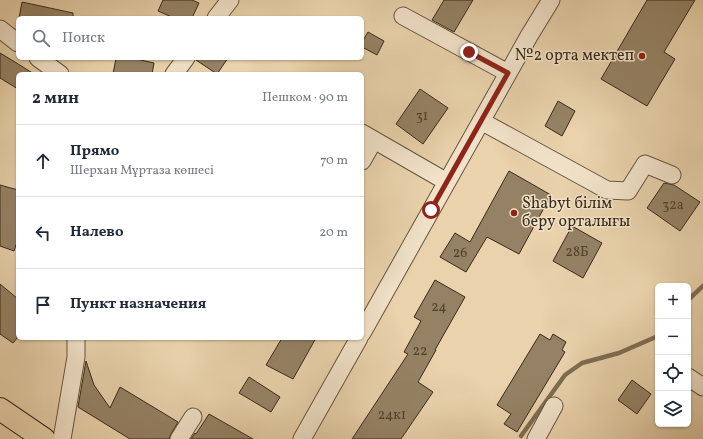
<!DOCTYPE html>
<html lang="ru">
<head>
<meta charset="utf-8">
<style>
	:root { --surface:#fff; --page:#f2f2f3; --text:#1f2937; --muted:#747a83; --line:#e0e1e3 }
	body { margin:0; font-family:Vollkorn,serif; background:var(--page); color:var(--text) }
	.controls { position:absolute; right:12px; bottom:12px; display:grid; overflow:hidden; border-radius:6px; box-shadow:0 1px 3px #0004 }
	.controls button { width:36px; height:36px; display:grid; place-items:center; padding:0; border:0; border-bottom:1px solid var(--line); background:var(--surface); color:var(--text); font:20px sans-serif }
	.stop { position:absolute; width:12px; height:12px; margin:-9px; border:3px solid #8f2418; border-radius:50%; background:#fff }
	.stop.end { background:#8f2418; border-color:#fff; box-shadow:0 1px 4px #0008 }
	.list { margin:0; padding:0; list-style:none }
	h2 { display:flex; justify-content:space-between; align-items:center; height:52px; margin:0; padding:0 16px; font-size:17px }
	h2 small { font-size:13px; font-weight:400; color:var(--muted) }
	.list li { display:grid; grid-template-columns:26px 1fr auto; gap:12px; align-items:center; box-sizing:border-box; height:72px; padding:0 16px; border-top:1px solid var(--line) }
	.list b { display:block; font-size:15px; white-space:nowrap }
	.list p { margin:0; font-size:13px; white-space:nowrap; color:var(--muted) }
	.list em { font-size:13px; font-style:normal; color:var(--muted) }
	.icon { flex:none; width:22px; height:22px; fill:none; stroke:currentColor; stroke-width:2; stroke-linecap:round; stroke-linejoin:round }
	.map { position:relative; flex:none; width:703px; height:439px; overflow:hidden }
	.search { position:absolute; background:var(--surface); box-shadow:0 1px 3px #0004; left:16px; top:16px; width:348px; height:44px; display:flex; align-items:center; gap:10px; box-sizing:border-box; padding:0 14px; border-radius:6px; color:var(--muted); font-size:15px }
	.panel { position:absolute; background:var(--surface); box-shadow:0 1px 3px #0004; left:16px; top:72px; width:348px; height:268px; border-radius:6px }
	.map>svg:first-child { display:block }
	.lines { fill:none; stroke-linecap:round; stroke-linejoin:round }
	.stream { stroke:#7f6d53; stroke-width:4.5 }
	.building { fill:#958265; stroke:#392b19 }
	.minor-casing { stroke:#65553e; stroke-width:19 }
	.major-casing { stroke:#392b19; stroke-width:24 }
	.minor { stroke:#f1e2c9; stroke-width:17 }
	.major { stroke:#e9d2ac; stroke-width:22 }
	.route { stroke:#8f2418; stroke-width:5 }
	.poi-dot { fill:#8f2418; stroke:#f1e2c9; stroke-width:1.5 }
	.labels { text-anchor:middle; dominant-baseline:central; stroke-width:3; stroke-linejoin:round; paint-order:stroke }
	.number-label { font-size:14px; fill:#50412c }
	.poi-label { font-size:16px; fill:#392b19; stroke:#f1e2c9; text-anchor:end }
</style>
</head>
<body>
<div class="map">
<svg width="703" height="439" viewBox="0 0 703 439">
	<rect width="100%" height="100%" fill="#e9d2ac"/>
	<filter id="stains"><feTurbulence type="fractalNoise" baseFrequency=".005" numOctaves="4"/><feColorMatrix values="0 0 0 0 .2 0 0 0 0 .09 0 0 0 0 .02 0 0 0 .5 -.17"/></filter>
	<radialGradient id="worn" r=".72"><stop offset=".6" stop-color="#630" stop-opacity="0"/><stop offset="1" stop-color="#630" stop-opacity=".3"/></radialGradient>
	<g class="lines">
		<path class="stream" d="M688,300L703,286
			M521,436L565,375L582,363L619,353L658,336"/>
	</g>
	<path class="building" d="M163,0H192L199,3L192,18H174L158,11Z
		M444,0H473L454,32L432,20Z
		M647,0H695L664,52L675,59L647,106L601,79Z
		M22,2L73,13V18H19Z
		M368,32L384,41L377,55L362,47V42Z
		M0,53L15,62L34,74H18V89L0,78Z
		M116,58H132L154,63L152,74H113Z
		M196,58H228L217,74L196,60Z
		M420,89L448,108L423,144L396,124Z
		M558,101L575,111L562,136L545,126Z
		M509,171L551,195L519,254L487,237L466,272L440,257L455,233L470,242Z
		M664,183L674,185L700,202L680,231L647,208Z
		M0,185L18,190V239L14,251L0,246Z
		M572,226L602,243L583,278L553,261Z
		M435,280L465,297L435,350H436L418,382L433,392L401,439H352L408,354L404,352L421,321L414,317Z
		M0,284L18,299V337L13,343L0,334Z
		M540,334L550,340L553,334L566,342L562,350L565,352L517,432L504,424L511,414L497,405Z
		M282,338H316L293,379L266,365Z
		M86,361L94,385L110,408L120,387L178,422L171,434L169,439H130L78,407Z
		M249,377L280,397L271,412L239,393Z
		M632,380L651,394L637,414L618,400Z
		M209,414L253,439H191L195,433L196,434Z"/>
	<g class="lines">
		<g class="minor-casing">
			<path id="minor" d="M403,16L508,73
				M216,18L230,0
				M0,29L18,43
				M38,58L60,74
				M174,74L186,58
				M481,121L607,190L628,191L645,164L672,175
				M362,133L447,182
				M362,161L374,140
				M362,333L529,36L551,0
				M688,377L703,387
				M62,439L76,357V338
				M179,439L193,417
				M302,439L359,338
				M536,439L554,406"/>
		</g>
		<g class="major-casing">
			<path id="major" d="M0,409L44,439"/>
		</g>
		<use href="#minor" class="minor"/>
		<use href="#major" class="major"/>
	</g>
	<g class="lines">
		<path class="route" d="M431,210L508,73L469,52"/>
	</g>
	<g class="poi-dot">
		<circle cx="642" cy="56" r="4"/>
		<circle cx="514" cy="213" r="4"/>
	</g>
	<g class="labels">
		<g class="number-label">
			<text x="422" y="116">31</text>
			<text x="673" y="205">32а</text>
			<text x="577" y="252">28Б</text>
			<text x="460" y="253">26</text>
			<text x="439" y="307">24</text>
			<text x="420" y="351">22</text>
			<text x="392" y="415">24к1</text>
		</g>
		<g class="poi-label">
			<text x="634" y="56">№2 орта мектеп</text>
			<text x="522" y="204" text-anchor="start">Shabyt білім<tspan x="522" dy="18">беру орталығы</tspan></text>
		</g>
	</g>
	<rect width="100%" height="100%" filter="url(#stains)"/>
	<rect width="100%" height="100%" fill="url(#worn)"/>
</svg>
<div class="controls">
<button>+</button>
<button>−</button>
<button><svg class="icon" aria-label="locate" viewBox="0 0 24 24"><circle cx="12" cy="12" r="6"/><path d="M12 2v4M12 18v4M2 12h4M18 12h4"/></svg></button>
<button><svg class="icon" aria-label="layers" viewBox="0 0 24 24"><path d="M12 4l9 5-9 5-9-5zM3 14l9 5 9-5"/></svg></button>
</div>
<div class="stop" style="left:431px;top:210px"></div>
<div class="stop end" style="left:469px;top:52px"></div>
<div class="search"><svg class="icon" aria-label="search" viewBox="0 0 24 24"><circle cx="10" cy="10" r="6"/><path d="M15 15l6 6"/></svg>Поиск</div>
<section class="panel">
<h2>2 мин<small>Пешком · 90 m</small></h2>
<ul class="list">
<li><svg class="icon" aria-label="ahead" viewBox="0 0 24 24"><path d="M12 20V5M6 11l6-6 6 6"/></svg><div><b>Прямо</b><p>Шерхан Мұртаза көшесі</p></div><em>70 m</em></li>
<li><svg class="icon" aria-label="left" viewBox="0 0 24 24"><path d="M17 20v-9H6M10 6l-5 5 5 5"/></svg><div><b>Налево</b></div><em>20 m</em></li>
<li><svg class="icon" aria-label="arrive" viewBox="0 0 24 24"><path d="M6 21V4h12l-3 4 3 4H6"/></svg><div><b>Пункт назначения</b></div></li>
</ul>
</section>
</div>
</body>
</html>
